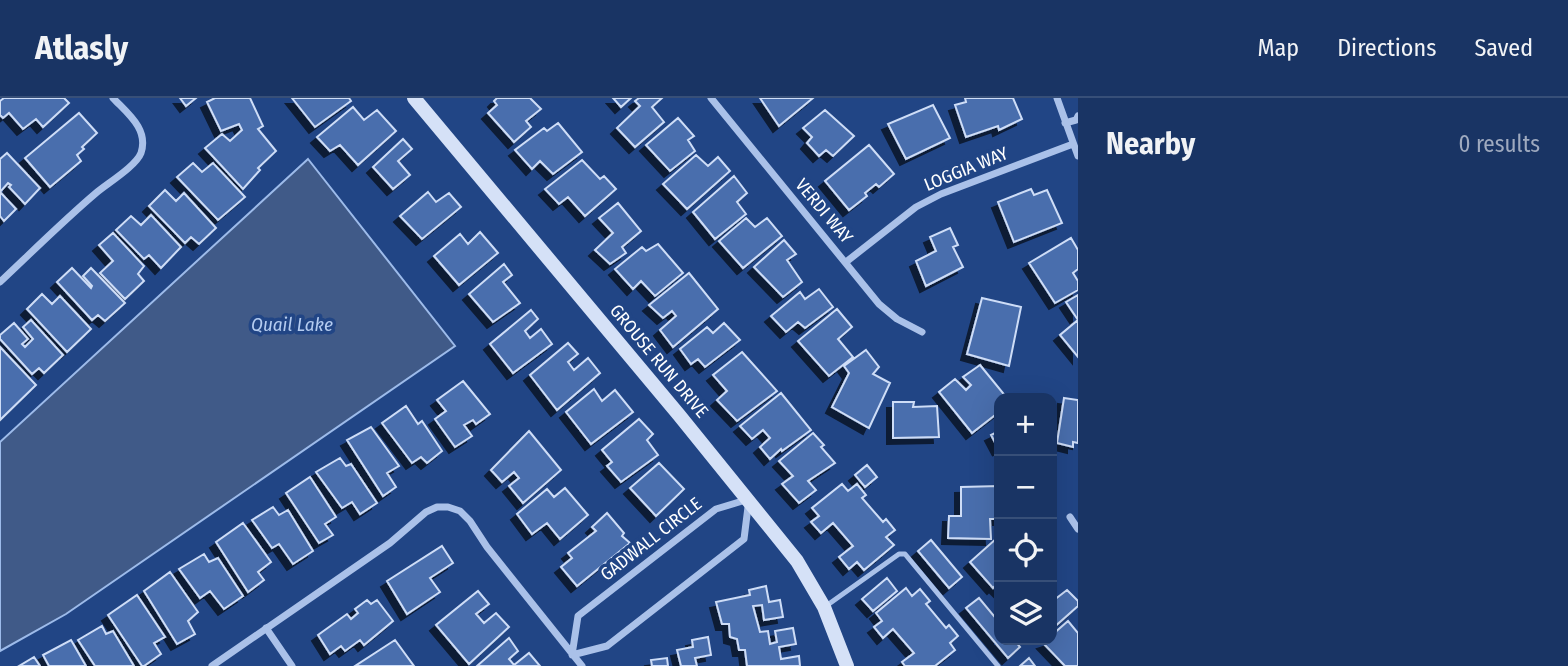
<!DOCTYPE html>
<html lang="en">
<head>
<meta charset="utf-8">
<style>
	:root { --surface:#193464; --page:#263f6d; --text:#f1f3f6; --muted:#9faabf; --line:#374f78 }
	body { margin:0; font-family:"Fira Sans Condensed",sans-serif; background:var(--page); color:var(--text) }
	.controls { position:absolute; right:21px; bottom:21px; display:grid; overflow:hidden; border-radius:14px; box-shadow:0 7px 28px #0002 }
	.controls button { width:63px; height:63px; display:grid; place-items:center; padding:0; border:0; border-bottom:2px solid var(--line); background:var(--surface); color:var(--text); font:35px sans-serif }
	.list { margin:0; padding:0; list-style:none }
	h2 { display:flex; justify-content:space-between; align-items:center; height:91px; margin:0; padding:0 28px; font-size:30px }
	h2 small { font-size:23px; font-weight:400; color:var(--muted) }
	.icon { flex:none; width:38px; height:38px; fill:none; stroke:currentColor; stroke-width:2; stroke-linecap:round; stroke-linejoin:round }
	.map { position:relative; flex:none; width:1078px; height:568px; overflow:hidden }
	header { display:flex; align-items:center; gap:42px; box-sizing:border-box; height:98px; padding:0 35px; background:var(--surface); border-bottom:2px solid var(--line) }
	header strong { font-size:33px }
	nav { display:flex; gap:38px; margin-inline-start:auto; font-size:24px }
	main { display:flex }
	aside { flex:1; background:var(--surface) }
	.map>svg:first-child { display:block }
	.water { fill:#405a88; stroke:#9dbbea; stroke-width:2 }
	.building { fill:#4a6ead; stroke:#ceddf7; stroke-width:2; filter:url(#shadow) }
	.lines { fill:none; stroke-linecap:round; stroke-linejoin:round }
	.lane { stroke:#aac1e9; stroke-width:5 }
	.street { stroke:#aac1e9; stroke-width:7 }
	.secondary { stroke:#d5e1f7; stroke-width:14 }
	.labels { text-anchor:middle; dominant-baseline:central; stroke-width:7; stroke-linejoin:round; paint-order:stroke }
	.street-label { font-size:18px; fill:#fff; stroke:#214585 }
	.water-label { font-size:19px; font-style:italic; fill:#b5ccf0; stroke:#214585 }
</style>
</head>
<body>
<header>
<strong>Atlasly</strong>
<nav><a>Map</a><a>Directions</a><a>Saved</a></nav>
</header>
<main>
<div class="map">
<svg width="1078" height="568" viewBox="0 0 1078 568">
	<defs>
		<filter id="shadow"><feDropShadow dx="-6" dy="6" stdDeviation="0" flood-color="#0009"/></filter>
	</defs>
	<rect width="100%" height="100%" fill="#214585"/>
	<path class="water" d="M308,61L455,248L66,516L0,553V344Z"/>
	<path class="building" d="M4,0H64L69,5L43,29L36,21L23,31L9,15L3,20L0,17V3Z
		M180,0H196L186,8Z
		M215,0H250L263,28L258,31L276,53L258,70L260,72L243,91L205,50L222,36L230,43L242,32L239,26L221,33L207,4Z
		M292,0H349L351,3L315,29Z
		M497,0H530L541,11L526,23L531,29L514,44L488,15L497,7L494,3Z
		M613,0H631L621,9Z
		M639,0H662L652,9L664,24L635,49L617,30L640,8L635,3Z
		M760,0H813L779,28Z
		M965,0H1013L1022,21L999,32L998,28L966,39L955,7L966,4Z
		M933,7L950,40L906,61L888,26Z
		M353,9L364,22L377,12L396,33L358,67L340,47L330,53L317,39Z
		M825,12L854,38L833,58L826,52L819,58L807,45L812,39L803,30Z
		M79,15L97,35L82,49L84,51L77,57L81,63L50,89L25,60Z
		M678,20L694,38L688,42L695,53L670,73L646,47Z
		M558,25L582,54L553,76L540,63L532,71L515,52L544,30L547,33Z
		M403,41L412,51L398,63L410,77L393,91L373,69Z
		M869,47L894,76L879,89L876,86L865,95L867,98L849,112L825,83Z
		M7,55L40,90L25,106L9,89L11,87L8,85L0,94V61Z
		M696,57L708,68L718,59L730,73L687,111L663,86Z
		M582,62L600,81L604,78L616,91L585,118L568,99L559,106L545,91Z
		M193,65L202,74L213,65L245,99L218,122L177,79Z
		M734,78L747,95L737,104L746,116L715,141L693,114Z
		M1031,91L1034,97L1047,92L1062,125L1014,144L998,104Z
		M165,92L176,103L184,95L216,130L199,146L191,139L185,145L149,108Z
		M0,94L16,111L4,123L0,118Z
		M428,94L436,104L449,95L461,109L422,141L400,118Z
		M618,105L641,133L622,149L626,155L610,166L595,152L613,135L599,120Z
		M151,117L181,149L161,170L149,157L144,161L116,132L131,118L141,127Z
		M746,120L755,129L767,120L782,138L743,170L719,143Z
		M950,130L958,147L953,149L963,169L926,188L916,163L936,153L930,139Z
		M480,134L498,155L459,187L434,158L460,136L468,146Z
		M113,135L144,168L138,176L144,183L125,201L100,175L113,163L99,147Z
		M1071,140L1078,152V171L1073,175L1078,183V192L1055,205L1029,165Z
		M784,142L796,156L787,162L802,184L783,199L754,169Z
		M658,146L683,175L655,198L641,183L633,191L615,171L642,149L646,153Z
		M504,166L512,177L503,184L520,205L493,224L469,196Z
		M72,170L91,190L92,188L83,178L91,170L125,205L105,223L98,217L92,222L57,184Z
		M689,175L718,211L673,249L660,232L676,218L672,213L663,220L649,207Z
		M819,191L833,209L805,230L798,224L786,234L771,218L800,194L805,201Z
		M42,196L52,206L60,198L91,231L67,254L27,211Z
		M1078,197V222L1066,204Z
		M982,200L1021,209L1009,268L967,256Z
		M837,211L852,229L838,241L853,259L829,278L798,243Z
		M531,212L538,221L525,233L530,240L541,231L552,246L513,275L490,246Z
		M31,222L63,257L44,275L39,270L32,276L0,241V237L14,225L28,241L22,246L25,249L33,241L23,229Z
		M1078,222V259L1060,237Z
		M724,225L740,242L705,269L698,261L691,266L680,251L707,229L713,235Z
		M568,245L578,256L568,264L574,272L588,260L600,275L557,312L530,277Z
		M0,249L36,287L0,322Z
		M866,252L879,269L873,276L890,285L869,330L832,309L849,275L844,268Z
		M742,254L777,293L737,323L717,302L727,293L713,277Z
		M980,267L1007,300H999V314L972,335L939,294L955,281L966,292L971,287L963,279Z
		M463,283L490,316L476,326L473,322L464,327L472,338L455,349L435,321L446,313L437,302Z
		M594,291L602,303L615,292L633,314L591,346L566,314Z
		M781,295L811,332L782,353L781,351L770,361L760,349L770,340L763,332L752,341L740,328Z
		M1064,300L1078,302V345L1073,344V349L1057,345Z
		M893,304H914L913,309L937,308L939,339L893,340Z
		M406,308L418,326L422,323L442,353L427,365L421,359L412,365L382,325Z
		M639,321L653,336L647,342L658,357L621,384L607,368L612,364L602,352Z
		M371,329L399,368L387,375L396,389L383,398L347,342Z
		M529,333L561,372L523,405L509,388L519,380L514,374L502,384L491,372Z
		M999,333V352L991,337Z
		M813,335L824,347L821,349L835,365L808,383L816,392L799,405L782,386L793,378L779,363Z
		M340,360L346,368L351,366L377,405L360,416L352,404L342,410L316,374Z
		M659,365L684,391L656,418L630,390Z
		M867,367L877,379L865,389L855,377Z
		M310,379L336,419L325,426L333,437L319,445L286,395Z
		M842,386L848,393L857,386L866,397L862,400L883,424L886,421L895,432L886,439L894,447L864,472L857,464L849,471L839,459L853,448L833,425L821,435L811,424L819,418L812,410Z
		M999,388V421H990L991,441L948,440L949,418H961V389Z
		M565,390L588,417L560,441L547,425L532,436L517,416L547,391L554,399Z
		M273,409L279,417L288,412L313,453L293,466L279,446L272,450L252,422Z
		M607,415L624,435L622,438L630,445L577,488L561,469L572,460L568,455L596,433L592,429Z
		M243,425L271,464L258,474L264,482L248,494L216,444Z
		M997,440L999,443V492L995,488L993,490L970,464Z
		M931,442L962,479L949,490L918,453Z
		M442,448L453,465L430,480L440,494L407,516L387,483Z
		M204,456L209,464L218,460L243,498L224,511L210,493L200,500L179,471Z
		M170,474L198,514L188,523L195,536L177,546L144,493Z
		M887,480L897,493L873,513L862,501Z
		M766,488L769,504L780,502L783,519L764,522L762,507L753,508L760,534L768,533L770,546L777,544L775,533L793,530L796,546L779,549L781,561L799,558L800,568H747L745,552H739L737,541L730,539L729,526H722L716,504L750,497L749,492Z
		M906,490L912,498L920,491L930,503L926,506L946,530L949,527L958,538L950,545L955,552L935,568H905L902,564L914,555L893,531L883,540L874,529L882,523L876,515Z
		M1067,492L1078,503V508L1052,531V499L1054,502Z
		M478,493L489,506L476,516L484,525L496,515L509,529L469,566L436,527Z
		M137,497L165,539L154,545L161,556L144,568H142L108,517Z
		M979,500L999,524V542H1014L1020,549L1008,560L966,510Z
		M367,502L371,506L377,502L393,523L364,547L360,542L345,553L341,548L330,556L318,537L347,516L351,521L358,515L355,511Z
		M1068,523L1078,535V568H1065L1043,545L1052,542V537Z
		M102,528L106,536L113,533L134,568H95L78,542Z
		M708,539L711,557L695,560L697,568H681L677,552L693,549L692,542Z
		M509,540L518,553L509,561L514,567L529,555L540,568H477Z
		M71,542L86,568H49L43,557Z
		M395,542L414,568H355Z
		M34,559L40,568H19Z
		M667,560L668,568H652L651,562Z
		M1029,560L1035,568H1020Z"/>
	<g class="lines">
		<path class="lane" d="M826,508L899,456H905L998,568"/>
		<path class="street" d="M711,0L879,206L897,221L922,234
			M1057,0L1078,58
			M1065,25L1076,22L1078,18
			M846,164L916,109L941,96L1073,46
			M0,184C32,154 63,123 96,95C108,85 136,68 141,55C149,31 127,15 113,0
			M749,401L744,441L607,548L572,557L578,518L716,411Z
			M1070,419L1078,431
			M266,530L292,568
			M212,568L390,445L426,414L437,409H448L460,413L470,423L487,449L582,568"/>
		<path class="secondary" d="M414,0L679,317L797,463L824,509L847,568"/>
	</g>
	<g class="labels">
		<g class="street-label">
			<text transform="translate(966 71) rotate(-22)">LOGGIA WAY</text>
			<text transform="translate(824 113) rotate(50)">VERDI WAY</text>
			<text transform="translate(659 263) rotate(50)">GROUSE RUN DRIVE</text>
			<text transform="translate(651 441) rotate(-38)">GADWALL CIRCLE</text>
		</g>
		<g class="water-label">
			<text x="292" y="226">Quail Lake</text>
		</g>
	</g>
</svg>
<div class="controls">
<button>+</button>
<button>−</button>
<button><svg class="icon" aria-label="locate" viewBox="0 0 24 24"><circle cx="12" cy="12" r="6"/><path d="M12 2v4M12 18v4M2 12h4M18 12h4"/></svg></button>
<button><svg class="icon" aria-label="layers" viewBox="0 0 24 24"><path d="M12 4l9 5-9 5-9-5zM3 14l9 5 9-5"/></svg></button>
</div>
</div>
<aside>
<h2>Nearby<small>0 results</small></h2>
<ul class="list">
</ul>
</aside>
</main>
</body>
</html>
